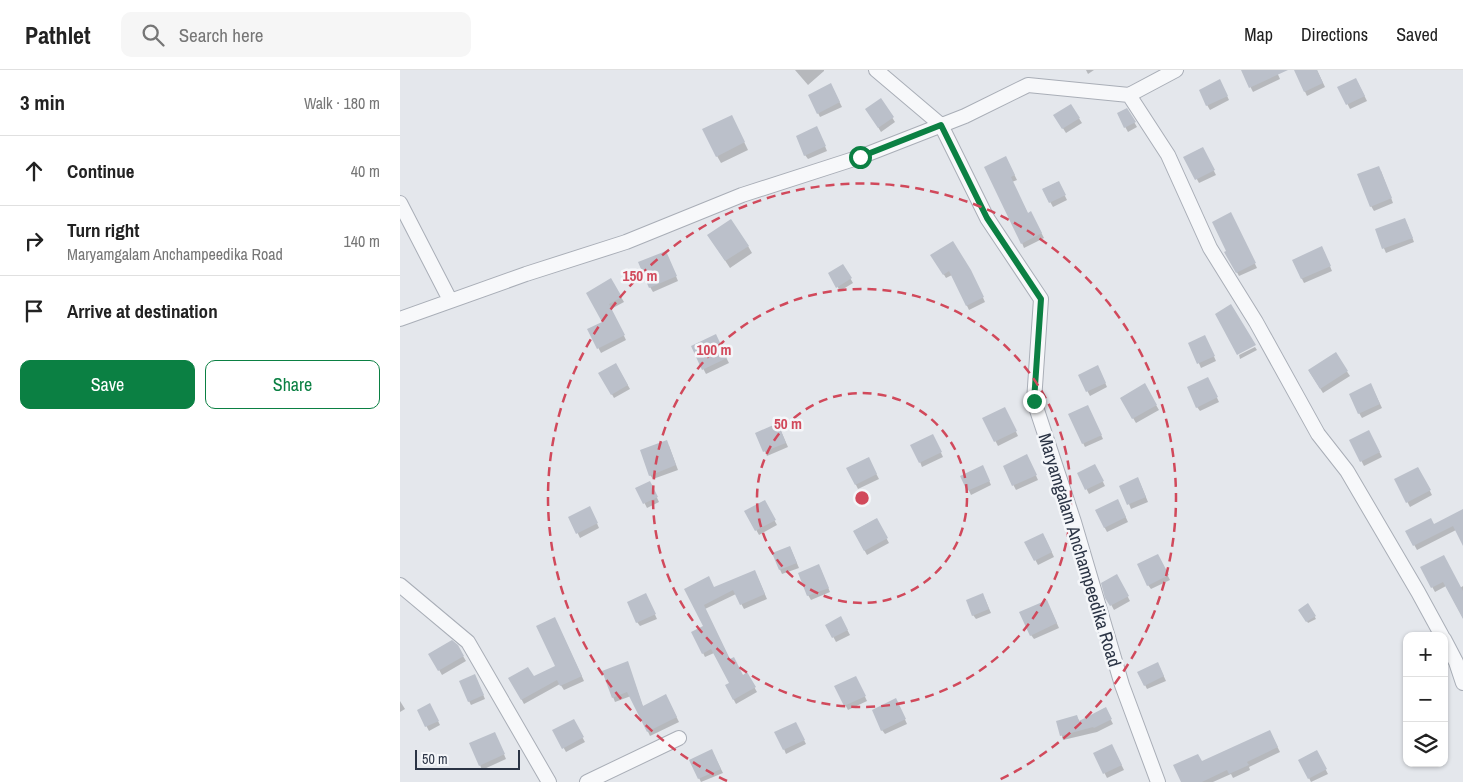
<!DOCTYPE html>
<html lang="en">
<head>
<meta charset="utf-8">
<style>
	:root { --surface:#fff; --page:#f6f6f6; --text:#222; --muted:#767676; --line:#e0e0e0; --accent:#0b8043 }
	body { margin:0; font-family:"Archivo Narrow",sans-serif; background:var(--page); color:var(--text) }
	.controls { position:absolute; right:15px; bottom:15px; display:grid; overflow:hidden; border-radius:10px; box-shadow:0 1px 4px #0004 }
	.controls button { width:45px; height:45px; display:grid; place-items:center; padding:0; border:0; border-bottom:1px solid var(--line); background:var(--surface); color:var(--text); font:25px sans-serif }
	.scale { position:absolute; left:15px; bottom:12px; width:105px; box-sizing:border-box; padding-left:5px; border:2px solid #2b3445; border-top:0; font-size:14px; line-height:18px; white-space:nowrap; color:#2b3445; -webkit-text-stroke:4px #f4f6f9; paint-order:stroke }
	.stop { position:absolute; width:15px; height:15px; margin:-11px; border:4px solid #0b8043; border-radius:50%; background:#fff }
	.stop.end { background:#0b8043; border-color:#fff; box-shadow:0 1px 5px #0008 }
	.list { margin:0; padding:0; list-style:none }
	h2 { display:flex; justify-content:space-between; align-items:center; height:65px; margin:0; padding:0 20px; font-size:21px }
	h2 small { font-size:16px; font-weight:400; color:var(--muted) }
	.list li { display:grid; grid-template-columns:32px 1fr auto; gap:15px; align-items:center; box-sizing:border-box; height:70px; padding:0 20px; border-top:1px solid var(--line) }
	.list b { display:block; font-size:19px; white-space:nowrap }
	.list p { margin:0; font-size:16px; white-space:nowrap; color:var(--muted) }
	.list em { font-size:16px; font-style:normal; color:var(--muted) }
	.actions { display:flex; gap:10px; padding:15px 20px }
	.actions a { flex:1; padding:11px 0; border:1px solid var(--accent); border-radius:10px; text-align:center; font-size:18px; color:var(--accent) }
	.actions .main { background:var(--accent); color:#fff }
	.icon { flex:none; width:28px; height:28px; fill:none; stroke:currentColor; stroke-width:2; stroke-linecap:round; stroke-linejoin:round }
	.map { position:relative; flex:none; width:1063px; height:712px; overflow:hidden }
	header { display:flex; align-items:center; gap:30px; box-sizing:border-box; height:70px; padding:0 25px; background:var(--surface); border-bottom:1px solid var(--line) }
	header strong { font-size:24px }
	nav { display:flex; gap:28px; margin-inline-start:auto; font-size:18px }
	.search { width:350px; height:45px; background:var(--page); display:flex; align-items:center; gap:12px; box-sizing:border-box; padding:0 18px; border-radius:10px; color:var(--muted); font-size:19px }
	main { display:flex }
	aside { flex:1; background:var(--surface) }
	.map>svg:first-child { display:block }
	.shadow { fill:#0003 }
	.building { fill:#bbc0ca }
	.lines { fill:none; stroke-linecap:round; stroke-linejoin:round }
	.minor-casing { stroke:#a9aeb7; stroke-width:16 }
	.minor { stroke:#f7f8fa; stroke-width:14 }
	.route { stroke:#0b8043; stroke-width:6 }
	.ring { fill:none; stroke:#d1495b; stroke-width:2.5; stroke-dasharray:9 6 }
	.labels { text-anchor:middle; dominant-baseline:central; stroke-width:5; stroke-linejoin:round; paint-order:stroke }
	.street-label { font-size:18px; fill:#2b3445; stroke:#f4f6f9 }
	.centre { fill:#d1495b; stroke:#f4f6f9; stroke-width:2.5 }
	.ring-label { font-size:15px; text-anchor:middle; font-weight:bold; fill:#d1495b; stroke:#f4f6f9; stroke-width:5; stroke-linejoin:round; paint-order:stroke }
</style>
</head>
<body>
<header>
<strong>Pathlet</strong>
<div class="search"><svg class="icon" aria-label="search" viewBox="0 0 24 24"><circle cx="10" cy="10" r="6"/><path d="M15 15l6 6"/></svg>Search here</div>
<nav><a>Map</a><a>Directions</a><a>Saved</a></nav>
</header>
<main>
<aside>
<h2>3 min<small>Walk · 180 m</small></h2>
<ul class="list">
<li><svg class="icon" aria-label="ahead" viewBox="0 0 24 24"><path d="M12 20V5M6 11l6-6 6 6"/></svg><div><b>Continue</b></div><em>40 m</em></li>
<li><svg class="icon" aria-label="right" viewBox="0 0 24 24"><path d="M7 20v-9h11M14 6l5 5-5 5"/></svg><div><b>Turn right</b><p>Maryamgalam Anchampeedika Road</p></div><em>140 m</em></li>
<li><svg class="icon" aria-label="arrive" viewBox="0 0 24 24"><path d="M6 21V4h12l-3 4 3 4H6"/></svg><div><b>Arrive at destination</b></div></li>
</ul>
<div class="actions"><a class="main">Save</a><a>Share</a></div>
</aside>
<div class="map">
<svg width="1063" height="712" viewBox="0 0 1063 712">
	<rect width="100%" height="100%" fill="#e4e7ec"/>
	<path class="shadow" d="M395,0H424V1L408,15Z
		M686,0H694L688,4Z
		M842,0H876L880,9L853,22Z
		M895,0H917L925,17L907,26Z
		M958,13L967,31L950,39L939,17Z
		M822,15L829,30L810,40L807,35Z
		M433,19L442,37L420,47L418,43Z
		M481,30L495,52L481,62L467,39Z
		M671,36L682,53L666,63L655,46Z
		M727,40L737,57L728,62L718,44Z
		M335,53L348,80L321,93L317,86Z
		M419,62L427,81L408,89L405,85Z
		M802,78L816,105L799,113L785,87Z
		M608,92L617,110L612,112L628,144L631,143L644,168L624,178L622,173Z
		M981,101L993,133L974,141L971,136Z
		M658,112L667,130L653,137L643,119Z
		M833,148L857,198L839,206L826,183Z
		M1007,154L1014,172L986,183L976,160Z
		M313,172L348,176L352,183L330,198Z
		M924,182L932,201L904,213L893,191Z
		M532,185L573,206L585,232L569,240L552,205L546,208Z
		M268,187L278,211L253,222L250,217Z
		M443,196L453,213L440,221L430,204Z
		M211,210L224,232L211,239L226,270L201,283L189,260L204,252Z
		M317,270L329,293L306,304L292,277Z
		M807,271L816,291L801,298L790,273Z
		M855,277L857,280L840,289L839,285Z
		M935,284L950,306L923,323L909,301Z
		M216,295L230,319L214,328L200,303Z
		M700,301L707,317L690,326L679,305Z
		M810,313L819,332L800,341L797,337Z
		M744,315L759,340L736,353L721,328Z
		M973,319L982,338L962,348L959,343Z
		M690,341L703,369L685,377L683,373Z
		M607,343L618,366L598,376L584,349Z
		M380,359L388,377L367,386L357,364Z
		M969,362L982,387L964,396L951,371Z
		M535,370L543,387L522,397L520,392Z
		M269,376L278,400L253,409L250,405Z
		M468,388L479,409L458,419L448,399Z
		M629,390L638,410L616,420L604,397Z
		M695,396L705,416L689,424L679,404Z
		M1018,398L1032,425L1010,437L996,410Z
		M585,401L591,415L571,425L562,406Z
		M740,413L748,432L731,439L729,434Z
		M252,417L259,432L247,438L237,418Z
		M364,431L377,455L359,465L346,441Z
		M720,435L728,452L707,462L696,441Z
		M1063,440V473L1056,460L1017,480L1007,462L1034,456Z
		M192,442L199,458L180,468L170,447Z
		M476,449L489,473L467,485L454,461Z
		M645,468L654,487L638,495L626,472Z
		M390,477L399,498L382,504L373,484Z
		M760,490L770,510L751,519L748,515Z
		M1022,498L1060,518L1063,516V548L1046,516L1035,522Z
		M421,500L430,522L411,530L408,525Z
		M357,506L367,529L344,539L336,524L305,539L330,590L343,606L347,604L357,622L336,634L326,615L331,613L314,583L305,587L303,583L305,557L286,519L314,518Z
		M717,506L730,531L714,540L707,527Z
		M248,529L257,549L240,556L237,552Z
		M585,529L591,543L576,549L573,545Z
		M908,535L916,549L908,553L900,540Z
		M649,536L659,558L634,569L631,565Z
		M441,548L450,565L436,572L427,555Z
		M157,553L184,611L164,620L160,614L124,634L110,608H133L157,597Z
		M57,576L66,591L42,605L30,584Z
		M229,597L243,637L266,626L279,652L250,666L231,626L215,632L213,627Z
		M760,598L766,611L747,619L745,615Z
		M77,610L85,629L71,635L69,631Z
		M458,612L467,631L448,640L436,617Z
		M0,631L5,639L0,642Z
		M498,634L507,654L485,664L482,660Z
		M705,638L713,654L697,662L663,670L658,652L677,647L680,652Z
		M32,639L40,655L29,661L18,640Z
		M173,651L185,672L166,682L154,661Z
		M398,658L406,674L386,684L384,679Z
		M872,666L880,682L849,697L850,700L833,708L831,704L813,712H783L802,693Z
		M97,668L106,689L82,700L80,695Z
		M714,680L724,700L707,708L695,684Z
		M916,681L928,704L911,712L900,690Z
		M314,685L323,703L301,712L290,690Z"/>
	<path class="building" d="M841,0H888L849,18Z
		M894,0H917L923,13L904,22Z
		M956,8L965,26L946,35L937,17Z
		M820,9L828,26L806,36L799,20Z
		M431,13L440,32L417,44L408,25Z
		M481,28L494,47L478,58L465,39Z
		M671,34L680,48L662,59L653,45Z
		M727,38L736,52L724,58L717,43Z
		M332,45L345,72L316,87L302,59Z
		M417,56L426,76L404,86L396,66Z
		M803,77L815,100L795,110L783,87Z
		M606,86L615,105L611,107L628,143L631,141L642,163L621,174L584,97Z
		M979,96L992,128L970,137L957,104Z
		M659,111L666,125L649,133L642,119Z
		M831,142L856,193L836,203L824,182L826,181L812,152Z
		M1005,148L1013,168L982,179L975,159Z
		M331,149L349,176L325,191L307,165Z
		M553,171L571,200L584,227L566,236L549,201L543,205L530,185Z
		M922,176L931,196L901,209L892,190Z
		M266,181L277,206L249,218L238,192Z
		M443,194L452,208L436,218L428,203Z
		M211,208L222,227L209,234L225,265L197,279L187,259L202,252L186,223Z
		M831,234L856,275L837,285L815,244Z
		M316,264L327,288L302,300L291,276Z
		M805,265L815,286L797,294L788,273Z
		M936,282L948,301L920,319L908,300Z
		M216,293L228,315L211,325L198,303Z
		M698,295L706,313L686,322L678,305Z
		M808,307L818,327L796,338L787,317Z
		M745,313L757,335L732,349L720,328Z
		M971,313L980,334L958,344L949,324Z
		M688,335L702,365L682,374L668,344Z
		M605,337L617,361L594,372L582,348Z
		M378,353L386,373L363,382L355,363Z
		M969,360L980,382L960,392L949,370Z
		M533,364L542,382L519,393L510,375Z
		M267,370L276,395L249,406L240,380Z
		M627,384L637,405L612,416L603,396Z
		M469,387L477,404L455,415L446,398Z
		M695,394L704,411L685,420L677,403Z
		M583,395L590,411L567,421L560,406Z
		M1018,397L1031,420L1006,433L994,409Z
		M738,407L746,427L727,435L719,416Z
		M250,411L258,427L243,434L235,418Z
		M718,429L726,447L704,458L695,440Z
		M365,430L376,450L355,461L344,441Z
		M190,436L198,453L176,464L168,447Z
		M1063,439V476L1053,456L1013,476L1005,461L1031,448L1034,454Z
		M477,448L488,468L464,481L453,461Z
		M643,463L652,482L634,491L624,472Z
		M390,476L397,493L379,500L372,483Z
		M758,484L769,505L747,516L737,494Z
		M1044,485L1063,521V549L1043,512L1031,518L1020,497Z
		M419,494L429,518L407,526L398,503Z
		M355,500L365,524L340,535L333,520L304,535L330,589L334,587L343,605L347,602L356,617L333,630L325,615L329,613L311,579L302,584L291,562L303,556L284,519L309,506L314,517Z
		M717,504L729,526L710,536L705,528L701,513Z
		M246,523L256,544L236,553L227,532Z
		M583,523L589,539L572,546L566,530Z
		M647,530L657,553L630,566L619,542Z
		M908,533L916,546L906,552L898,540Z
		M441,546L448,560L432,568L425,555Z
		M155,547L182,606L160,616L157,610L121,630L108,608L128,597L134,606L155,596L136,556Z
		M52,570L58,575L64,586L38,601L28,584Z
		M228,591L243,636L266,624L277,647L247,662L227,622L212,628L202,601Z
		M758,592L764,606L744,616L737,602Z
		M75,604L84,625L68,632L59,611Z
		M456,606L466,626L444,636L434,616Z
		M496,628L506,649L481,661L472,640Z
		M30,633L39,651L25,657L17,640Z
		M706,637L712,649L694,658L693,657L660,666L656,651L677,645L679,651Z
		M174,649L184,667L162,679L152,660Z
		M396,652L405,670L383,680L374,662Z
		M870,660L878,677L847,692L849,695L829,704L827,700L802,712H781L773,695L798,684L802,691Z
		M95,662L105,684L79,696L69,673Z
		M712,674L722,695L703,704L693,683Z
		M312,679L321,699L298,709L289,690Z
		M917,680L927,699L908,709L898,690Z"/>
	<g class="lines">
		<g class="minor-casing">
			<path id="minor" d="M476,0L541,55L587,148L641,229L634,331L674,452L722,615L758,712
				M729,25L768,85L810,178L856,252L918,364L947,401L1018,522L1042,566
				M0,133L50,230
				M0,249L126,204L226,172L342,125L460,87L565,46L628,15L729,25L776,0
				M0,515L68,572L149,712
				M1044,569L1056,592L1063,613
				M187,712L279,668"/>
		</g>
		<use href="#minor" class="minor"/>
	</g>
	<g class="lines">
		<path class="route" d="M460,87L541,55L587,148L641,229L634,331"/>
	</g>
	<g class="ring">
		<circle cx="462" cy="428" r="105"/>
		<circle cx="462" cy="428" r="209"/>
		<path d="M327 711A314 314 0 1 1 597 711"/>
	</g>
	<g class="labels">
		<g class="street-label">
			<text transform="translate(680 480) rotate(73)">Maryamgalam Anchampeedika Road</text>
		</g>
	</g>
	<circle cx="462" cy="428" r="8" class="centre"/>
	<g class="ring-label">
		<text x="240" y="211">150 m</text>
		<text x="314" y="285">100 m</text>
		<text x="388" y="359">50 m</text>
	</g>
</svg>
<div class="controls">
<button>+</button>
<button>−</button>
<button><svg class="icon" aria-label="layers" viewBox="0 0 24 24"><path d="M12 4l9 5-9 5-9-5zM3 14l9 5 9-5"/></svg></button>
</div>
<div class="scale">50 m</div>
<div class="stop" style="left:460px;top:87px"></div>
<div class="stop end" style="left:634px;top:331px"></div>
</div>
</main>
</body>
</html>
